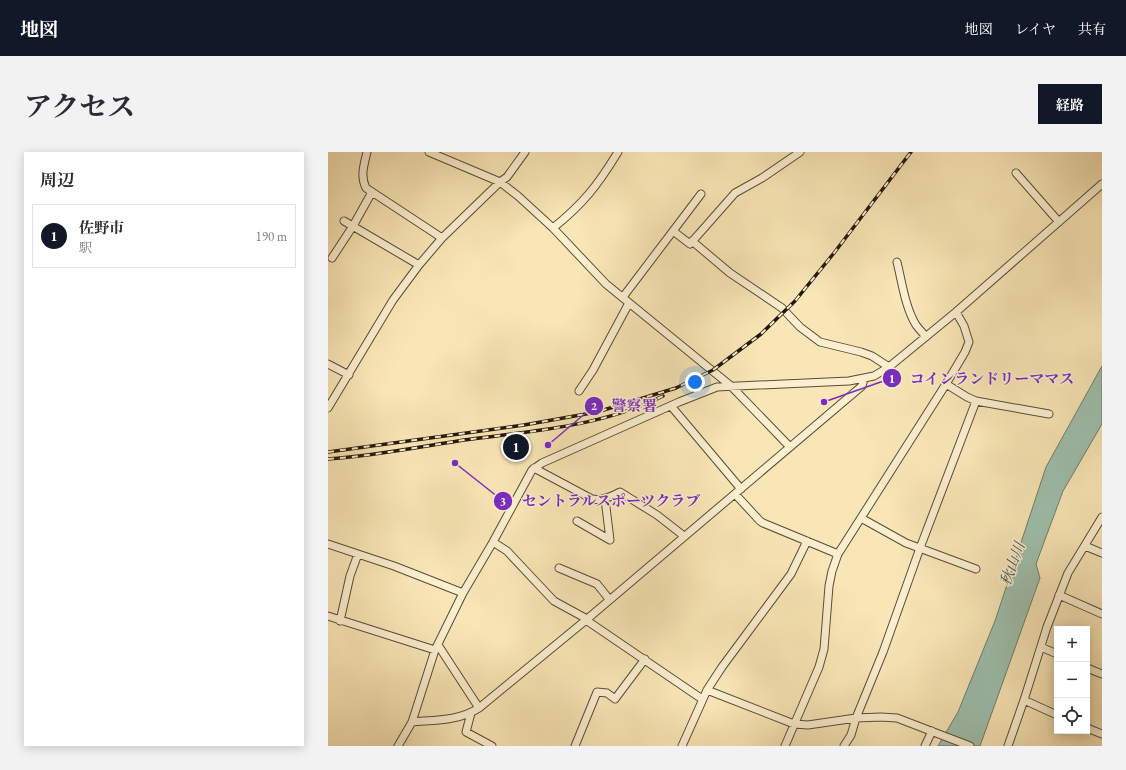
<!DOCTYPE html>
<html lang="ja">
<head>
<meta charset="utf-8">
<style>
	:root { --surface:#fff; --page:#f2f2f3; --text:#2b2b33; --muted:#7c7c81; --line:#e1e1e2; --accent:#111827 }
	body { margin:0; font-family:"EB Garamond","Noto Serif JP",serif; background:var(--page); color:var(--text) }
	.controls { position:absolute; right:12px; bottom:12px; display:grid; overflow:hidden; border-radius:0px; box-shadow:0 2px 10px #0003 }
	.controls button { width:36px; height:36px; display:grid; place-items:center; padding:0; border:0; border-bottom:1px solid var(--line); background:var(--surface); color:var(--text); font:20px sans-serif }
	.you { position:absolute; left:367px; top:230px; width:14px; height:14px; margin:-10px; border:3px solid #fff; border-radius:50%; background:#1a73e8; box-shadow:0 0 0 6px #1a73e833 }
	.badge { display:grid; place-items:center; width:26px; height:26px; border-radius:50%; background:var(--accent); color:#fff; font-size:13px; font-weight:700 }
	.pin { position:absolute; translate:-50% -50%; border:2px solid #fff; box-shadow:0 1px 4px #0006 }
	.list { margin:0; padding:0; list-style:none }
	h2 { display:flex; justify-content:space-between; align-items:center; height:52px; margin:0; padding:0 16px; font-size:17px }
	h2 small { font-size:13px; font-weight:400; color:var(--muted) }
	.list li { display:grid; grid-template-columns:26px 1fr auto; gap:12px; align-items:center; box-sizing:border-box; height:64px; margin:0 8px 8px; padding:0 8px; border:1px solid var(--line); border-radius:0px }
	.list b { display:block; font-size:15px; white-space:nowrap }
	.list p { margin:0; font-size:13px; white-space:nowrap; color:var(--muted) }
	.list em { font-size:13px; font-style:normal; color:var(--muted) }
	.icon { flex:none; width:22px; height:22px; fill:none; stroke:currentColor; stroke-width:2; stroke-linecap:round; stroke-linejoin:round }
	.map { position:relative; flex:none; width:774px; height:594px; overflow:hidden; border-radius:0px }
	header { display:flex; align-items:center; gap:24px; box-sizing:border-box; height:56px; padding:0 20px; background:var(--accent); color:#fff }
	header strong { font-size:19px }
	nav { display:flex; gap:22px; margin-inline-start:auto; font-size:14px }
	.intro { display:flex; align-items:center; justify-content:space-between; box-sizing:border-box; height:96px; padding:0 24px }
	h1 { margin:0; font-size:28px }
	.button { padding:10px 18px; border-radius:0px; background:var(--accent); color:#fff; font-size:14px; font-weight:700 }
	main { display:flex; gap:24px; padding:0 24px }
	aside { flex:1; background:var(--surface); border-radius:0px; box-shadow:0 2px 10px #0003 }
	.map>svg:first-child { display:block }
	.water { fill:#9ec0ae; stroke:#6d7d6c }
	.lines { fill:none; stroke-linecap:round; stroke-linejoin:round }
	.minor-casing { stroke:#584c35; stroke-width:9 }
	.minor { stroke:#fbefd0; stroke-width:7 }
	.rail-casing { stroke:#23180a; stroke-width:3.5 }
	.rail { stroke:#fbefd0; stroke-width:2; stroke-dasharray:6; stroke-linecap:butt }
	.labels { text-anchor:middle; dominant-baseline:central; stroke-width:3; stroke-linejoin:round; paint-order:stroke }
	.water-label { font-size:15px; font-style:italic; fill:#4e5343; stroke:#fbefd0 }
	.leader { fill:none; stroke:#7b2cbf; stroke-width:1.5 }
	.callout-dot { fill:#7b2cbf; stroke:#fbefd0; stroke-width:1.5 }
	.mark-label { font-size:12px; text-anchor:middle; font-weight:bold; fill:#fff }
	.callout-label { font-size:15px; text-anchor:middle; font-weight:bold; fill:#7b2cbf; stroke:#fbefd0; stroke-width:3; stroke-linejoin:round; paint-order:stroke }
</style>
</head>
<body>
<header>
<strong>地図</strong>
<nav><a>地図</a><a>レイヤ</a><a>共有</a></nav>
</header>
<div class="intro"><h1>アクセス</h1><a class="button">経路</a></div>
<main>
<aside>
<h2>周辺<small></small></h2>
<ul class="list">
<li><span class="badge">1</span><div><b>佐野市</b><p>駅</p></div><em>190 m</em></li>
</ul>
</aside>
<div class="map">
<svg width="774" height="594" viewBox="0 0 774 594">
	<rect width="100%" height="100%" fill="#f9e6b6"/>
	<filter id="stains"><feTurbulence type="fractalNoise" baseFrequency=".005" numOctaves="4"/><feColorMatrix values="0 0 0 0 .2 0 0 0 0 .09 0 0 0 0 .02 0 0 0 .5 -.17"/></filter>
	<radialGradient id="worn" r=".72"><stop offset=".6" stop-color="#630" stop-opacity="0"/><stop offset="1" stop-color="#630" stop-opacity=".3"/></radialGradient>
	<path class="water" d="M774,214V272L735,339L708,412L712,426L652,594H610L630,560L667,469L718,315Z"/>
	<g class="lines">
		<g class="minor-casing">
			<path id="minor" d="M39,0C36,13 32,24 38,36L114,86
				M101,0L172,30L190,44L225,76L278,132L403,234L462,295
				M688,21L731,70
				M16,69L91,113
				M225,76C255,52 270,33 290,0
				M345,79L373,42
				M364,89L402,121L454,156L472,175L492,190L533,200L544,204L561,215
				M4,106L25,74L44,40
				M569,110C574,130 577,155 588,173C591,177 595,181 598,185
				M295,145L345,79L362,92L407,41L434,26L472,0
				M0,212L21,223
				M618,232L639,245L648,249L721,262
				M251,239L265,218L301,151
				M343,254L413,337
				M0,256L65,148L91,113L114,86L172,30L179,25L197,0
				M206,316L264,347C274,349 283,345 292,340L329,363L356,384
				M407,342L432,369L435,371L510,402
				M533,366L578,391L648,417
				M249,369L282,388L277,347
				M165,390L179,399L226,449L259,467
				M0,392L66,414L135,441
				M757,394L774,401
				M231,416L269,432L281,447
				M731,443L774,462
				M0,464L107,498
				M258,468L374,547
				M12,469L22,424L30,402
				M110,493L151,556
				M713,495L729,502
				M759,516L774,522
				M379,538L394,515L463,422L479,389
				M696,548L729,563
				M143,561L138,580L164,594
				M84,570C106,568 131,569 151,556L258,468L534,234L536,227
				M759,576L774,582
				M70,594L84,570L107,498L135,441L165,390L204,318L214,311L351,250L389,235L521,229L546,224L561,215L628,160L774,32
				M247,594L269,540L279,541L287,547L317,507
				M354,594L379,538L466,572L480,573L528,566L553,565L569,566L642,594
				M457,594L491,515L496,497L501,434L504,419L510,402L618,232L637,200L641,190L636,174L628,160
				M516,594L523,583L528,566L555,500L592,396L648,249
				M597,594L604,579
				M680,594L696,548L719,475L740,421L774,365"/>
		</g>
		<use href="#minor" class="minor"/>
		<g class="rail-casing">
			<path id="rail" d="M0,300L196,273L269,260L348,236L385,218L433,182L467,149L506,101L583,0
				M0,307C45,304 91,295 136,288C203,279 273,275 335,244"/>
		</g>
		<use href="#rail" class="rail"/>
	</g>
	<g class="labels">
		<g class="water-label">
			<text transform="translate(684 412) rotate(-70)">秋山川</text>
		</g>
	</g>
	<path class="leader" d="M496 250L564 226M220 293L266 254M127 311L175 349"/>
	<g class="callout-dot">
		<circle cx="496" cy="250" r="4"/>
		<circle cx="220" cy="293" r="4"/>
		<circle cx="127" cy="311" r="4"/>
		<circle cx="564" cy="226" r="10"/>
		<circle cx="266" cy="254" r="10"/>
		<circle cx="175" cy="349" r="10"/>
	</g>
	<g class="mark-label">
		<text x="564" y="231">1</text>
		<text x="266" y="258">2</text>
		<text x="175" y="353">3</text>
	</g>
	<g class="callout-label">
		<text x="664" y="232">コインランドリーママス</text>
		<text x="306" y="259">警察署</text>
		<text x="283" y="354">セントラルスポーツクラブ</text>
	</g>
	<rect width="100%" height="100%" filter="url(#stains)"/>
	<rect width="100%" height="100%" fill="url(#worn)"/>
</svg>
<div class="controls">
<button>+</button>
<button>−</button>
<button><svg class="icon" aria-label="locate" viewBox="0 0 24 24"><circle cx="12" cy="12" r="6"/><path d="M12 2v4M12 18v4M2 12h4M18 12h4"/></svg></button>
</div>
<div class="you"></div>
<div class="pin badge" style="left:188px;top:295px">1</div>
</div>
</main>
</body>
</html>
